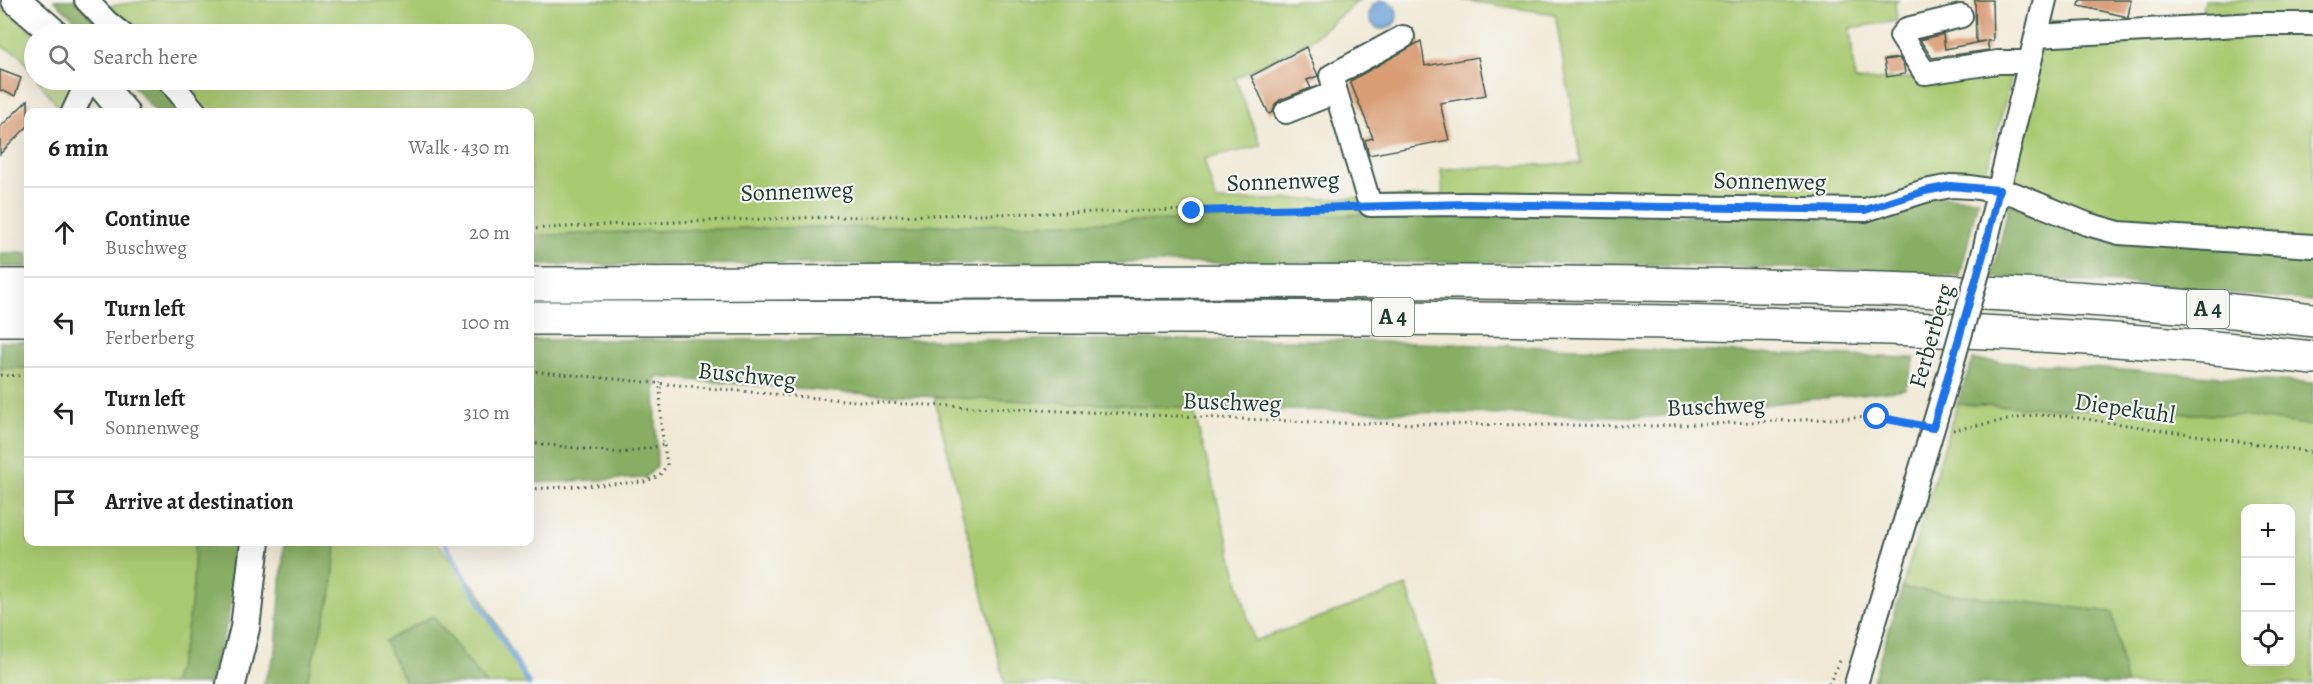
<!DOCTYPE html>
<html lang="en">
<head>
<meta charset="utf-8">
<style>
	:root { --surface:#fff; --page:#f2f2f2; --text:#222; --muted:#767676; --line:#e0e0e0 }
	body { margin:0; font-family:Alegreya,serif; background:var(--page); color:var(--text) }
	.controls { position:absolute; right:18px; bottom:18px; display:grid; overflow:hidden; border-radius:12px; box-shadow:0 6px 24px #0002 }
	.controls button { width:54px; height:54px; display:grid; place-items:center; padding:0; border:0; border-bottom:2px solid var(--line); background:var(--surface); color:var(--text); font:30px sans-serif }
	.stop { position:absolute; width:18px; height:18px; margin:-14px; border:4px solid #1a73e8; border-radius:50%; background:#fff }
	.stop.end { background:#1a73e8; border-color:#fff; box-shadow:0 2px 6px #0008 }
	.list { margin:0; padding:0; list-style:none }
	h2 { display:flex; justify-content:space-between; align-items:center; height:78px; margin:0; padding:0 24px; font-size:26px }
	h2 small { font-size:20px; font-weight:400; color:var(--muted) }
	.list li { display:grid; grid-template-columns:39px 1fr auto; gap:18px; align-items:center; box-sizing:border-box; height:90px; padding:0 24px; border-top:2px solid var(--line) }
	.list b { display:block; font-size:22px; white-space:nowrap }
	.list p { margin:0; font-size:20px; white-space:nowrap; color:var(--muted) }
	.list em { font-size:20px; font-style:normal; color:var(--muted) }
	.icon { flex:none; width:33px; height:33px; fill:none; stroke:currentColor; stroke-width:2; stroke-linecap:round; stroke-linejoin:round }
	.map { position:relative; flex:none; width:2313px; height:684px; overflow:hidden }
	.search { position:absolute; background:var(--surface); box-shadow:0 6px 24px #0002; left:24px; top:24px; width:510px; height:66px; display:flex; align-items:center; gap:15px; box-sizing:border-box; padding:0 21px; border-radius:33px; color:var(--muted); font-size:22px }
	.panel { position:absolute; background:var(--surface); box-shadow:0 6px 24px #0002; left:24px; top:108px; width:510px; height:438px; border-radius:12px }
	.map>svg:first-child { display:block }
	.green { fill:#aaca72; stroke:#648453; stroke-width:1.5; fill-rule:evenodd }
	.forest { fill:#87ae64; stroke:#53764c; stroke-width:1.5 }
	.water { fill:#6da2da; stroke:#467087; stroke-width:1.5 }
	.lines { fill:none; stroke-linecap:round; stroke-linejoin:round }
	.stream { stroke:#6da2da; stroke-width:5 }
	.building { fill:#d99e76 }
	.minor-casing { stroke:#3e574c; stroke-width:26 }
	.major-casing { stroke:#3e574c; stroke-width:32 }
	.highway-casing { stroke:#3e574c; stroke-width:36 }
	.path { stroke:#3e574c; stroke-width:3; stroke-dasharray:1.5 4.5; stroke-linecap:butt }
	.minor { stroke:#fff; stroke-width:22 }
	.major { stroke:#fff; stroke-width:28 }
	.highway { stroke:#fff; stroke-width:33 }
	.minor-bridge-casing { stroke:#3e574c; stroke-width:26; stroke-linecap:butt }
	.minor-bridge { stroke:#fff; stroke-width:22 }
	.route { stroke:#1a73e8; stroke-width:8 }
	.labels { text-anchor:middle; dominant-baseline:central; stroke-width:4.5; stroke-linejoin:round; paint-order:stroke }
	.shield { fill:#f6f6f2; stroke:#60746d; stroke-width:1.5 }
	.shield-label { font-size:22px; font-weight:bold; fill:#1f3d34 }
	.street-label { font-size:24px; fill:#1f3d34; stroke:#f6f6f2 }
</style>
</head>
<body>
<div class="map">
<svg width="2313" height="684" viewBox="0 0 2313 684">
	<rect width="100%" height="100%" fill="#f6f6f2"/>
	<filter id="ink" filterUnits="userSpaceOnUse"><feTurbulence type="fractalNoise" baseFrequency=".0167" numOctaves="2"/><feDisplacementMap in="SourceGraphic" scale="12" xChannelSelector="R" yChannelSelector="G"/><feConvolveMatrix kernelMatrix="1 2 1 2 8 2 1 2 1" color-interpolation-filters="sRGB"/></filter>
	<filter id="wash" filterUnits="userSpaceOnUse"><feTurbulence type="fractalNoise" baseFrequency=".008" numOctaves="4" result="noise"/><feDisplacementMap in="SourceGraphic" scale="24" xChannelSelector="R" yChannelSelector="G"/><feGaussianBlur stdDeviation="1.35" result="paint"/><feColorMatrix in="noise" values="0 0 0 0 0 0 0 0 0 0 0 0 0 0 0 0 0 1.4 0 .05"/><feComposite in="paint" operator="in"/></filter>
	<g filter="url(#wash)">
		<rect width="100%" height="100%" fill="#f0e9d5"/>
		<path class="green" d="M74,0H99L105,7L150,0H1359L1307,43L1235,78L1261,146L1204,159L1216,201L1443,196L1441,169L1581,163L1555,14L1462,0H1899L1895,1L1897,21L1850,28L1855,81L1915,78L1927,87L2014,69L1984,179L1863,202L1030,224L706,229L530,236V112H182L158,80H524V34H108Z
			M2204,0H2313V254L2120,243L2009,205L2045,18L2077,27L2200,22Z
			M0,4L35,34L34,75L19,54L0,46Z
			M38,80H80L62,112Z
			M0,368H28V542H195C194,592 190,636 172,684H0Z
			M934,397L1193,408L1254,641L1407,586L1436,684H1005Z
			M1957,404L2243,416L2313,426V684H2126L2112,612L1902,588ZM2246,508H2290V662H2246Z
			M336,542H436L479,592L530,684H486L432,616L385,641L406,684H306L332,591Z"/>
		<path class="forest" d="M54,0H74L108,34H91Z
			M128,80H158L182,112H156Z
			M1927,196L1978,199L1960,276L1833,269L1539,262L530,265V236L706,229L1030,224L1442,212L1867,218Z
			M2009,205L2042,213L2313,254V301L2126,283L1992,278Z
			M0,253H28V267H0Z
			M530,340H1319L1915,358L1905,389L1652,417L1193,408L849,393L655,377L657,466L645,478L530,483Z
			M0,342H28V368H0Z
			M1973,360L2313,383V426L2243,416L1957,404Z
			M195,542H238L228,619L209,684H172C190,636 194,592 195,542Z
			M284,542H336L332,591L306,684H263L276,651Z
			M1902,588L2112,612L2126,684H1872Z
			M433,616L486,684H406L385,641Z"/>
		<path class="water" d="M1369 15a14 14 0 1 1 28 0a14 14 0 1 1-28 0Z"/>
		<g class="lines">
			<path class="stream" d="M444,542L529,684"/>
		</g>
		<g id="blocks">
			<path class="building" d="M1975,0H1992L1993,41H1987L1989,50L1932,58L1920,40L1943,34L1945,49L1985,41L1976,42Z
				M2080,0H2131L2128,17L2079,6Z
				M1421,41L1425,66L1478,57L1486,95L1440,103L1449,140L1369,155L1365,140L1373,138L1350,81Z
				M1306,47L1318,76L1307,80L1311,88L1280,100L1275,104L1273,112L1269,114L1251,76Z
				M1899,58L1904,66L1905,74L1887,77L1884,60Z
				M0,70L21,78L15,96L0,90Z
				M28,100V126L0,154V127Z"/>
		</g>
	</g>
	<g filter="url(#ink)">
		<use href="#blocks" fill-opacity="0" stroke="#3e574c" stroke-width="1.5"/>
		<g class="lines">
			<g class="minor-casing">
				<path id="minor" d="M86,0L107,22L122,34
					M1961,16L1907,29L1901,36L1925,73L1998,62H2030
					M2036,36L2256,24H2313
					M169,80L195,112
					M1336,92L1331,76L1403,37
					M73,112L84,89L95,80
					M1286,112L1336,92L1370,205L1467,204L1865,210L1925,191L1951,186L1971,187L2014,194L2087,224L2119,233L2313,246
					M1983,255L2045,0
					M1856,684L1951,368"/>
			</g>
			<g class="major-casing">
				<path id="major" d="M16,0L55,34
					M97,80L124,112
					M231,684L245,628L255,542"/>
			</g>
			<g class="highway-casing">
				<path id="highway" d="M530,284C873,283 1217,279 1561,283C1811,286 2065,289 2313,320
					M0,286H28
					M530,318C888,318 1247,314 1606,321C1842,325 2078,331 2313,358
					M0,319H28"/>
			</g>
			<path class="path" d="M530,229C803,213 1076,215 1349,206
				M530,371L793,396L883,403L1334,423L1651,426L1877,417L1914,424
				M0,375L28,376
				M1953,430L2034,415L2065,416L2313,452
				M530,443L622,453L664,445L661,426L660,382
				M530,489L644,482L659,476L667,465L664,445
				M1829,684L1841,659"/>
			<use href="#minor" class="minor"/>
			<use href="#major" class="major"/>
			<use href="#highway" class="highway"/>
			<g class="minor-bridge-casing">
				<path id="minor-bridge" d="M1951,368L1983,255"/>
			</g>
			<use href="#minor-bridge" class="minor-bridge"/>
		</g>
	</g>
	<g class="lines" filter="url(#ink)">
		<path class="route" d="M1192,211L1467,204L1865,210L1925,191L1951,186L1999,190L1983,255L1933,428L1877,417"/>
	</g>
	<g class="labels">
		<g class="shield">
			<rect x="2187" y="290" width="42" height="38" rx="4.5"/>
			<rect x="1372" y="298" width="42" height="38" rx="4.5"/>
		</g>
		<g class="shield-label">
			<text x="2208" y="309">A 4</text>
			<text x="1393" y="317">A 4</text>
		</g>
		<g class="street-label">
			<text transform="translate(1283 181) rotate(-2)">Sonnenweg</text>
			<text transform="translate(1770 181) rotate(1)">Sonnenweg</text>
			<text transform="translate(797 191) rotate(-2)">Sonnenweg</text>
			<text transform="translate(1931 336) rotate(-74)">Ferberberg</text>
			<text transform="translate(747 375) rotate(6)">Buschweg</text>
			<text transform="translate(1232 402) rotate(2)">Buschweg</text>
			<text transform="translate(1716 406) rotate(-2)">Buschweg</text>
			<text transform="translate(2125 408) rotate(8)">Diepekuhl</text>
		</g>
	</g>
</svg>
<div class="controls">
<button>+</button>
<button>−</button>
<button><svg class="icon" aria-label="locate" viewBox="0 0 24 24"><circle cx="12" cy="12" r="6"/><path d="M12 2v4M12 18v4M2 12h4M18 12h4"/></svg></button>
</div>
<div class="stop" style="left:1877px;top:417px"></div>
<div class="stop end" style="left:1192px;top:211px"></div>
<div class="search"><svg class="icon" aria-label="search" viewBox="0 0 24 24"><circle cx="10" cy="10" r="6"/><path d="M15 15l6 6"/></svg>Search here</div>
<section class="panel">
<h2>6 min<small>Walk · 430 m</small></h2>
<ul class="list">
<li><svg class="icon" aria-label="ahead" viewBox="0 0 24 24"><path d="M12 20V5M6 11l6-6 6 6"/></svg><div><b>Continue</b><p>Buschweg</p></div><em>20 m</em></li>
<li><svg class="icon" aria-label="left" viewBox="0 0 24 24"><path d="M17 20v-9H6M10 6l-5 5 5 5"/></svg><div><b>Turn left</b><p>Ferberberg</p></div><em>100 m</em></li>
<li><svg class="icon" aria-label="left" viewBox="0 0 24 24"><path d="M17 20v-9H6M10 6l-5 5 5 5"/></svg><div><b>Turn left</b><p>Sonnenweg</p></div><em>310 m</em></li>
<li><svg class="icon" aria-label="arrive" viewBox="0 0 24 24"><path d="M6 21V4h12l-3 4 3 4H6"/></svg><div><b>Arrive at destination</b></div></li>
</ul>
</section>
</div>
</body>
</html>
